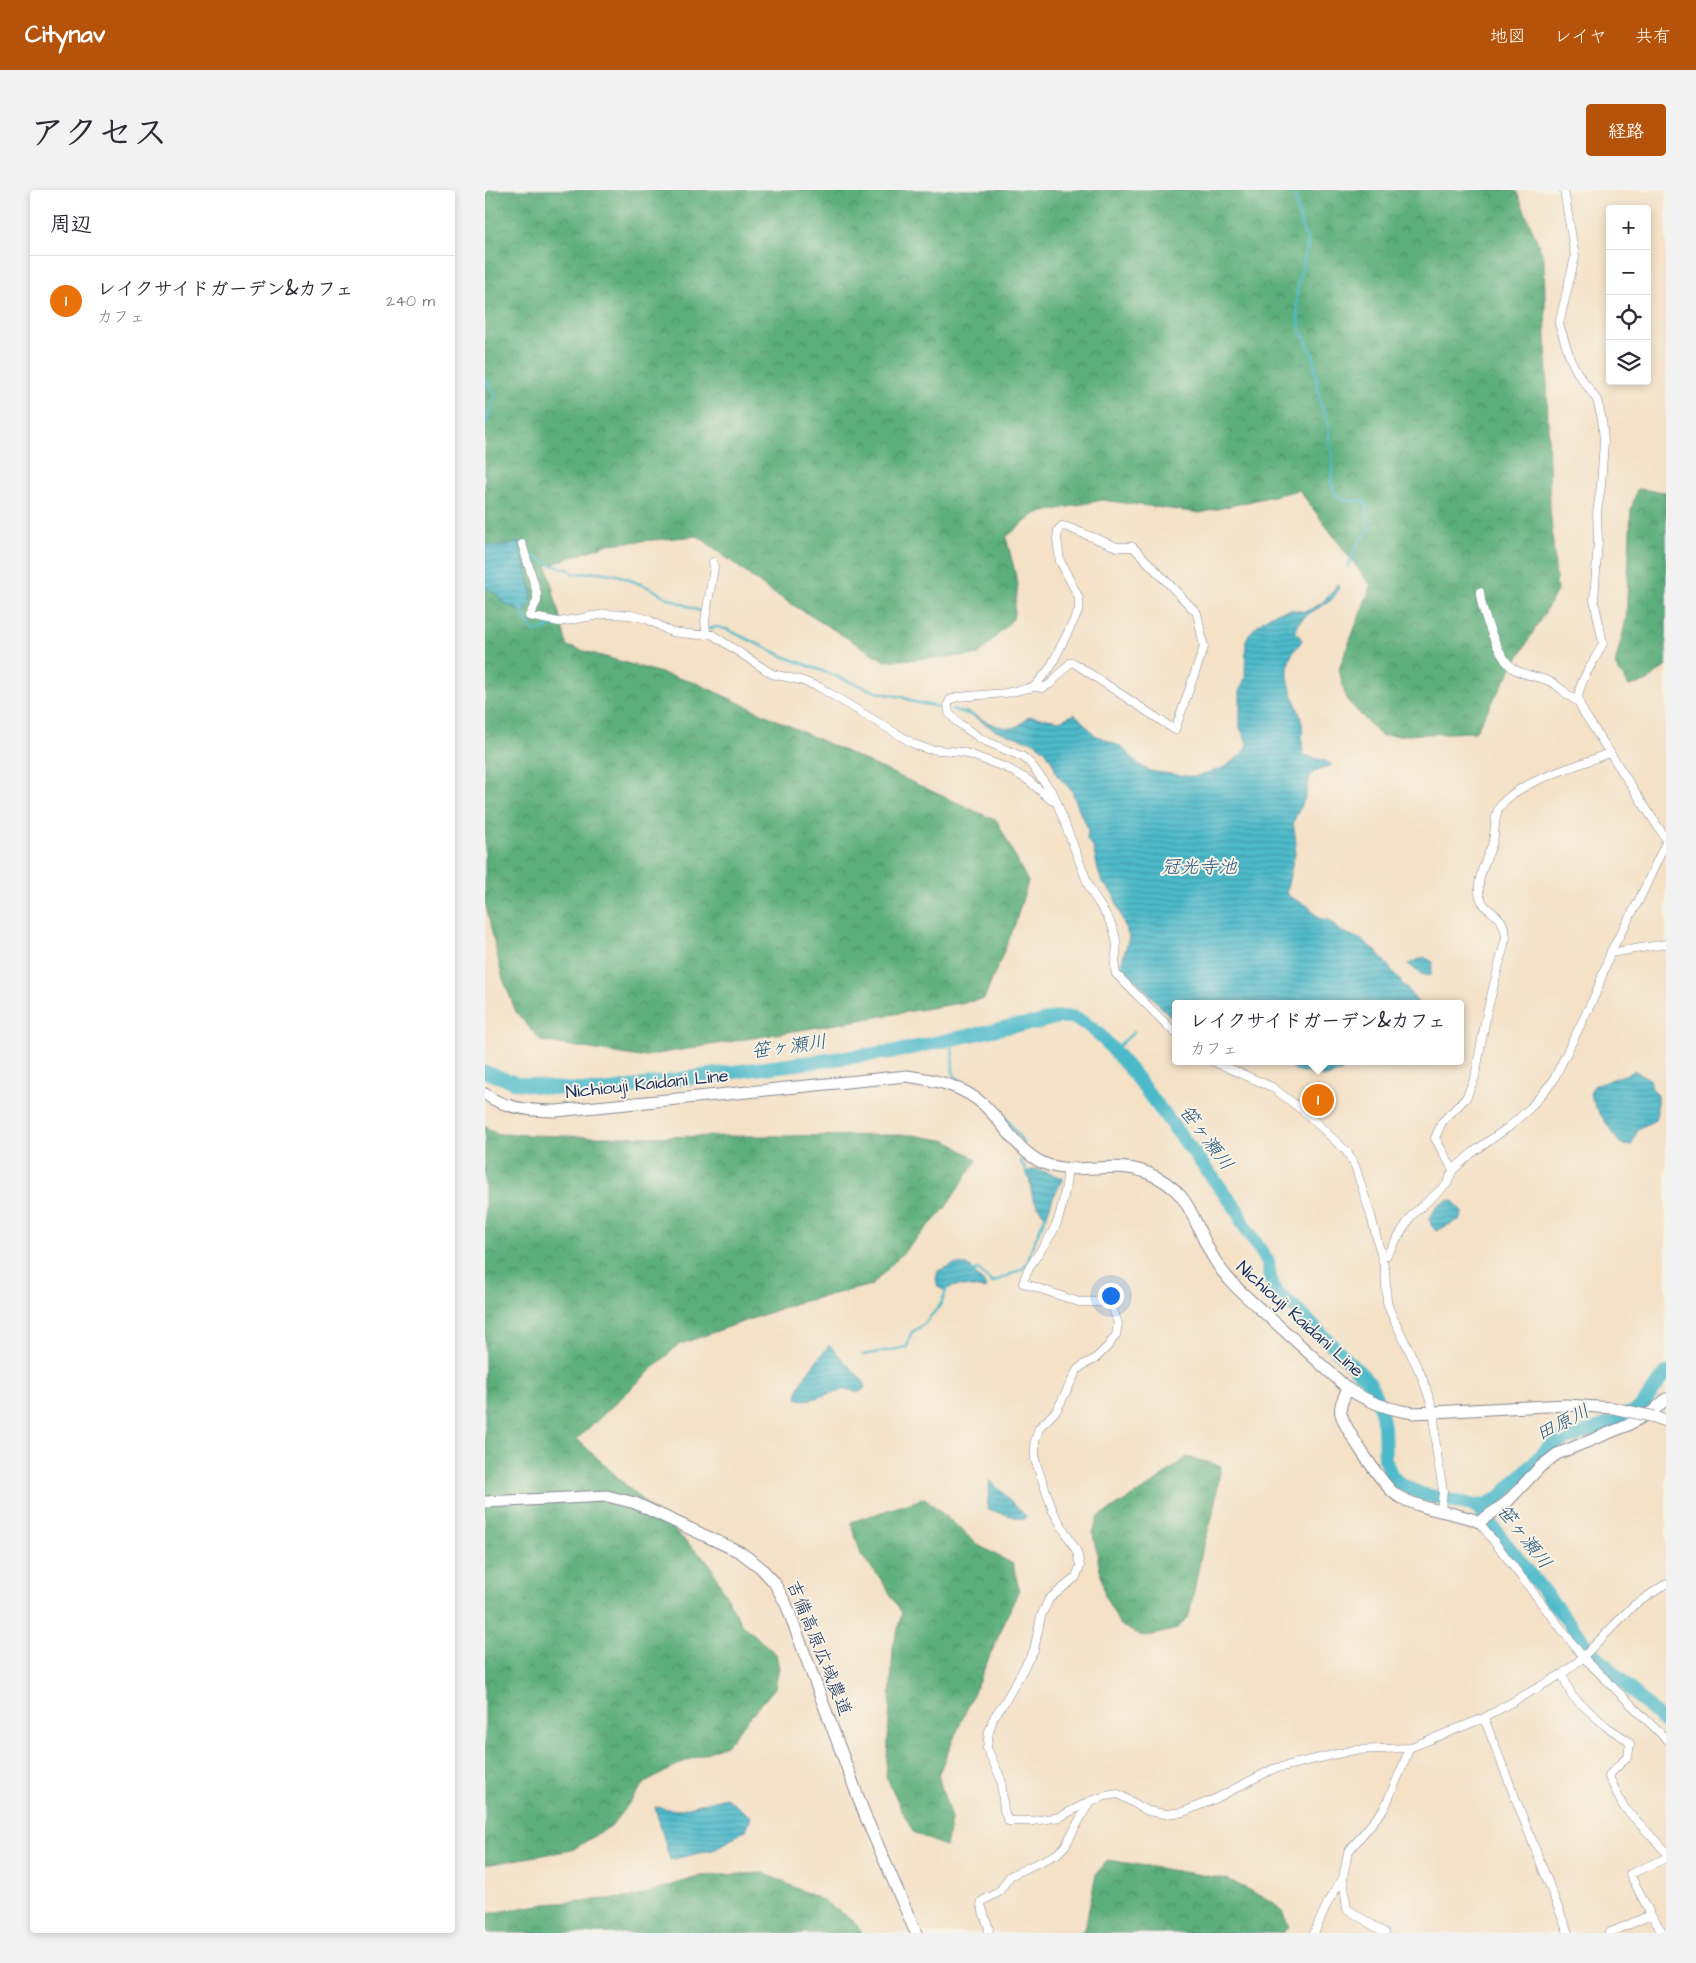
<!DOCTYPE html>
<html lang="ja">
<head>
<meta charset="utf-8">
<style>
	:root { --surface:#fff; --page:#f2f2f3; --text:#2b2b33; --muted:#7c7c81; --line:#e1e1e2; --accent:#b45309 }
	body { margin:0; font-family:"Architects Daughter","Klee One",sans-serif; background:var(--page); color:var(--text) }
	.controls { position:absolute; right:15px; top:15px; display:grid; overflow:hidden; border-radius:5px; box-shadow:0 2px 8px #0003 }
	.controls button { width:45px; height:45px; display:grid; place-items:center; padding:0; border:0; border-bottom:1px solid var(--line); background:var(--surface); color:var(--text); font:25px sans-serif }
	.you { position:absolute; left:625px; top:1105px; width:18px; height:18px; margin:-12px; border:4px solid #fff; border-radius:50%; background:#1a73e8; box-shadow:0 0 0 8px #1a73e833 }
	.badge { display:grid; place-items:center; width:32px; height:32px; border-radius:50%; background:var(--accent); color:#fff; font-size:16px; font-weight:700 }
	.pin { position:absolute; translate:-50% -50%; border:2px solid #fff; box-shadow:0 1px 5px #0006 }
	.popup { position:absolute; left:687px; top:810px; width:292px; height:65px; box-sizing:border-box; display:grid; place-content:center; border-radius:5px; background:var(--surface); filter:drop-shadow(0 1px 4px #0005); font-size:16px; white-space:nowrap; color:var(--muted) }
	.popup b { font-size:19px; color:var(--text) }
	.popup::after { content:''; position:absolute; left:50%; top:100%; margin-left:-10px; border:10px solid transparent; border-top-color:var(--surface) }
	.list { margin:0; padding:0; list-style:none }
	h2 { display:flex; justify-content:space-between; align-items:center; height:65px; margin:0; padding:0 20px; font-size:21px }
	h2 small { font-size:16px; font-weight:400; color:var(--muted) }
	.list li { display:grid; grid-template-columns:32px 1fr auto; gap:15px; align-items:center; box-sizing:border-box; height:90px; padding:0 20px; border-top:1px solid var(--line) }
	.list b { display:block; font-size:19px; white-space:nowrap }
	.list p { margin:0; font-size:16px; white-space:nowrap; color:var(--muted) }
	.list em { font-size:16px; font-style:normal; color:var(--muted) }
	.icon { flex:none; width:28px; height:28px; fill:none; stroke:currentColor; stroke-width:2; stroke-linecap:round; stroke-linejoin:round }
	.map { position:relative; flex:none; width:1181px; height:1743px; overflow:hidden; border-radius:5px }
	header { display:flex; align-items:center; gap:30px; box-sizing:border-box; height:70px; padding:0 25px; background:var(--accent); color:#fff }
	header strong { font-size:24px }
	nav { display:flex; gap:28px; margin-inline-start:auto; font-size:18px }
	.intro { display:flex; align-items:center; justify-content:space-between; box-sizing:border-box; height:120px; padding:0 30px }
	h1 { margin:0; font-size:35px }
	.button { padding:12px 22px; border-radius:5px; background:var(--accent); color:#fff; font-size:18px; font-weight:700 }
	main { display:flex; gap:30px; padding:0 30px }
	aside { flex:1; background:var(--surface); border-radius:5px; box-shadow:0 2px 8px #0003 }
	.map>svg:first-child { display:block }
	.forest { fill:url(#forest-crowns); stroke:#3c6e6c }
	.water { fill:url(#water-rules); stroke:#347494 }
	.lines { fill:none; stroke-linecap:round; stroke-linejoin:round }
	.stream { stroke:#4ebaca; stroke-width:2.5 }
	.river { stroke:#4ebaca; stroke-width:14 }
	.street-casing { stroke:#888892; stroke-width:9 }
	.secondary-casing { stroke:#888892; stroke-width:13 }
	.street { stroke:#fff; stroke-width:8 }
	.secondary { stroke:#fff; stroke-width:11 }
	.secondary-bridge-casing { stroke:#888892; stroke-width:13; stroke-linecap:butt }
	.secondary-bridge { stroke:#fff; stroke-width:11 }
	.labels { text-anchor:middle; dominant-baseline:central; stroke-width:4; stroke-linejoin:round; paint-order:stroke }
	.street-label { font-size:18px; fill:#1b2f5e; stroke:#f7f3e8 }
	.water-label { font-size:19px; font-style:italic; fill:#2a597e; stroke:#f7f3e8 }
</style>
</head>
<body>
<header>
<strong>Citynav</strong>
<nav><a>地図</a><a>レイヤ</a><a>共有</a></nav>
</header>
<div class="intro"><h1>アクセス</h1><a class="button">経路</a></div>
<main>
<aside>
<h2>周辺<small></small></h2>
<ul class="list">
<li><span class="badge" style="background:#e8710a">1</span><div><b>レイクサイドガーデン&amp;カフェ</b><p>カフェ</p></div><em>240 m</em></li>
</ul>
</aside>
<div class="map">
<svg width="1181" height="1743" viewBox="0 0 1181 1743">
	<defs>
		<pattern id="forest-crowns" width="20" height="18" patternUnits="userSpaceOnUse" patternTransform="scale(1.25)"><rect width="20" height="18" fill="#5cae7b"/><path d="M2 6a3 3 0 1 1 6 0M12 15a3 3 0 1 1 6 0" fill="none" stroke="#4b8e68"/></pattern>
		<pattern id="water-rules" width="6" height="5" patternUnits="userSpaceOnUse" patternTransform="scale(1.25)"><rect width="6" height="5" fill="#4ebaca"/><path d="M0 2.5h6" fill="none" stroke="#4098a7"/></pattern>
	</defs>
	<rect width="100%" height="100%" fill="#f7f3e8"/>
	<filter id="ink" filterUnits="userSpaceOnUse"><feTurbulence type="fractalNoise" baseFrequency=".02" numOctaves="2"/><feDisplacementMap in="SourceGraphic" scale="10" xChannelSelector="R" yChannelSelector="G"/><feConvolveMatrix kernelMatrix="1 2 1 2 8 2 1 2 1" color-interpolation-filters="sRGB"/></filter>
	<filter id="wash" filterUnits="userSpaceOnUse"><feTurbulence type="fractalNoise" baseFrequency=".0096" numOctaves="4" result="noise"/><feDisplacementMap in="SourceGraphic" scale="20" xChannelSelector="R" yChannelSelector="G"/><feGaussianBlur stdDeviation="1.12" result="paint"/><feColorMatrix in="noise" values="0 0 0 0 0 0 0 0 0 0 0 0 0 0 0 0 0 1.4 0 .05"/><feComposite in="paint" operator="in"/></filter>
	<g filter="url(#wash)">
		<rect width="100%" height="100%" fill="#f4e1c6"/>
		<path class="forest" d="M0,0H1031L1059,68L1065,317L1072,401L990,542L896,546L861,509L854,479L886,396L814,300L715,323L617,310L550,324L521,347L533,394L528,429L493,465L400,471L285,401L213,346L123,354L62,376L82,456L211,493L512,631L543,692L529,737L499,809L155,867L56,851L31,822L17,786L0,712V397L13,405L17,412L32,419L35,422L46,411L47,403L34,353L11,358L0,354Z
			M1152,299L1181,302V476L1161,492L1144,496L1130,475L1141,430L1146,320Z
			M0,936L11,944L115,947L428,945L463,951L492,970L459,1020L387,1095L311,1113L193,1155L92,1249L224,1373L256,1434L291,1464L294,1478L290,1498L241,1555L196,1573L160,1593L126,1636L87,1660L0,1675Z
			M702,1267L736,1276L728,1324L717,1361L704,1425L692,1439L659,1447L635,1435L620,1406L608,1343L613,1327L666,1295Z
			M440,1308L493,1355L528,1374L534,1399L453,1585L466,1629L461,1657L428,1642L401,1587L408,1457L417,1423L395,1388L376,1365L366,1332Z
			M623,1670L742,1689L788,1712L796,1720L804,1736L798,1743H594L600,1739L611,1684Z
			M279,1683L335,1709L368,1730L377,1743H0V1724L60,1714L149,1707L216,1686Z"/>
		<path class="water" d="M32,352L34,353L47,403L46,411L38,424L32,419L17,412L13,405L0,397V354C12,358 21,358 32,352Z
			M852,394L854,398C852,401 850,405 848,408C837,419 813,424 811,442L817,450C814,456 808,460 806,466C796,489 813,512 817,534C819,545 815,554 819,565L840,571L847,575L829,582L825,586L819,610L808,632L811,652L810,663L801,703L805,707L823,716L835,729H844L853,740L877,750L891,761L934,814H690V831L636,775L644,747L628,704L617,692L614,684L608,657L602,650L603,638L596,625L587,601L572,585L568,573L560,560L549,552L540,550L510,540L480,521C493,527 517,542 531,537C535,535 540,530 544,526L574,531L590,524L610,545L637,557L653,574L664,581L708,587L738,578L756,565L762,556V552L755,538V501L760,487L761,450C769,435 787,421 804,420C809,419 815,422 820,421C834,417 845,407 852,394Z
			M939,767L948,772L946,784L944,786L936,784L923,774Z
			M800,871H859V876L857,877V881L842,887L830,885L810,880Z
			M1150,881L1165,889L1167,899L1172,903V922L1170,930L1153,939L1146,956L1139,955L1134,952L1111,918L1105,904L1109,896Z
			M551,979L578,988L568,1008L561,1028L548,1009L544,988L540,982Z
			M964,1010L969,1012L977,1022L976,1029L951,1041L946,1035L945,1028L953,1015Z
			M470,1074L483,1075L502,1097L500,1099C487,1098 470,1091 460,1101L453,1097L451,1089L453,1081Z
			M344,1155L379,1192L380,1196L378,1200C371,1204 367,1199 359,1200C343,1202 330,1212 313,1209C308,1195 336,1167 344,1155Z
			M505,1290L541,1326L539,1330L502,1319Z
			M240,1607L266,1627L261,1640L231,1659L185,1670L170,1617L193,1620Z"/>
		<g class="lines">
			<path class="stream" d="M809,0L816,36L823,52L812,99V122L815,138L828,165L835,212L844,235V252L848,269L846,291L849,300L855,308L862,311H878L881,312L884,340L871,356L863,377
				M0,189L10,205L0,237
				M43,364L70,376L85,380L88,384L114,382L132,385L163,397L183,408L217,422L216,441
				M37,422C39,426 45,441 51,441C56,441 62,437 67,436C74,435 77,437 83,433
				M223,439L231,437L241,439L298,466L392,502L417,507L429,512L459,518
				M467,519L489,526
				M467,850L468,883L472,888L490,898L505,910L516,921L538,952
				M629,860L649,842
				M535,970L542,983
				M487,1083L493,1079L507,1093L539,1078L543,1071L547,1057L561,1025
				M378,1165L422,1157L426,1143L439,1134L456,1114L462,1098"/>
			<path class="river" d="M0,882L32,893L65,898L113,901L133,899L217,886L413,861L527,836L551,833L573,827H587L601,834L615,845L644,878L753,1021L757,1032L783,1072L785,1087L791,1103L808,1116L885,1193L896,1221L899,1237L900,1270L907,1286L915,1294L937,1304L991,1316L1107,1462L1181,1534
				M991,1316L1000,1315L1014,1308L1063,1258L1075,1251L1129,1232L1156,1217L1181,1183"/>
		</g>
	</g>
	<g filter="url(#ink)">
		<g class="lines">
			<g class="street-casing">
				<path id="street" d="M1079,0L1090,67L1074,134L1085,168L1092,182L1112,210L1117,229L1119,251L1116,296L1112,322L1113,352L1109,410L1118,453C1112,469 1090,494 1094,512C1095,516 1098,520 1099,523L1181,649
					M37,354L52,403V411L44,426L74,432L120,424L146,425L162,429L186,442L214,445L221,443L228,445L287,484L315,490L334,497L429,554L442,559L478,562L522,578L543,590L566,610L572,612
					M995,402C996,420 1013,468 1029,479C1039,486 1054,486 1066,492C1076,497 1083,507 1094,512
					M221,443L220,430L229,378L228,372
					M549,497L565,478L594,420V408L575,371L572,349L573,340L577,336L582,337L632,357H648L712,423L719,457L690,540L589,473H585L565,494L557,498L549,497L521,503L472,507L465,510L463,514L464,523L472,532L496,549L538,567L545,573L569,605L603,694C611,714 628,728 631,750C634,762 627,772 631,784L690,843
					M1126,761L1131,762L1181,754
					M727,871L787,897L821,923L862,962L870,976L886,1026L900,1080L902,1112L905,1121L937,1187L949,1222L951,1258L958,1301L956,1320
					M582,978C583,991 576,1024 571,1035C562,1056 544,1071 538,1093L594,1112H624L627,1115L633,1134L631,1145L623,1156L610,1169L598,1175L592,1180L572,1220L554,1238L550,1251V1270L568,1321L592,1362L595,1376L591,1387L564,1409L556,1426L549,1460L521,1510L509,1527L504,1541L502,1558L516,1589L519,1620L523,1631H547L575,1627L605,1611L621,1606L633,1604L663,1621L681,1624L698,1622L730,1609L788,1579L869,1560L924,1558
					M968,980L950,948L957,932L981,908L990,887L1002,822L1021,747C1018,719 1002,727 995,707C990,691 1001,670 1007,655C1011,644 1008,628 1014,618C1031,590 1095,577 1125,562
					M897,1068L901,1066L927,1025L962,994L968,980L987,963L1025,936L1045,918L1068,891L1111,803L1126,761L1154,710L1181,652
					M994,1332L1098,1467L1181,1549
					M1077,1484L1087,1506L1122,1537L1142,1550L1145,1554L1143,1566L1125,1584L1124,1587L1138,1616L1181,1662
					M999,1528L1083,1743
					M858,1688L862,1719L900,1743
					M503,1743L504,1739L496,1715L497,1711L514,1702L525,1686L572,1664L580,1656L605,1611
					M829,1743L844,1710L858,1688L863,1662L899,1619L919,1573L924,1558L999,1528L1077,1484L1095,1470L1149,1415L1181,1394
					M1124,1743L1166,1725
					M1178,1743L1166,1725L1145,1684L1181,1668"/>
			</g>
			<g class="secondary-casing">
				<path id="secondary" d="M0,904C19,919 48,921 71,921L422,886C450,890 477,895 499,915C519,933 532,961 558,973C591,987 630,969 663,983C708,1002 706,1030 728,1067C742,1092 764,1109 784,1127C811,1151 837,1175 863,1199C886,1213 902,1219 929,1223L1081,1215L1128,1218
					M863,1199C859,1207 854,1215 856,1224C860,1239 900,1299 913,1306C933,1318 964,1322 987,1329L994,1332L1021,1313L1055,1277L1072,1264L1141,1236L1168,1221L1181,1209
					M1170,1227L1181,1231
					M0,1312L122,1306L150,1313L255,1362L275,1377L289,1392L301,1414L381,1628L431,1743"/>
			</g>
			<use href="#street" class="street"/>
			<use href="#secondary" class="secondary"/>
			<g class="secondary-bridge-casing">
				<path id="secondary-bridge" d="M1128,1218L1170,1227"/>
			</g>
			<use href="#secondary-bridge" class="secondary-bridge"/>
		</g>
	</g>
	<g class="labels">
		<g class="street-label">
			<text transform="translate(162 894) rotate(-6)">Nichiouji Kaidani Line</text>
			<text transform="translate(815 1129) rotate(42)">Nichiouji Kaidani Line</text>
			<text transform="translate(334 1458) rotate(68)">吉備高原広域農道</text>
		</g>
		<g class="water-label">
			<text x="714" y="677">冠光寺池</text>
			<text transform="translate(304 857) rotate(-8)">笹ヶ瀬川</text>
			<text transform="translate(721 948) rotate(53)">笹ヶ瀬川</text>
			<text transform="translate(1078 1233) rotate(-27)">田原川</text>
			<text transform="translate(1039 1347) rotate(52)">笹ヶ瀬川</text>
		</g>
	</g>
</svg>
<div class="controls">
<button>+</button>
<button>−</button>
<button><svg class="icon" aria-label="locate" viewBox="0 0 24 24"><circle cx="12" cy="12" r="6"/><path d="M12 2v4M12 18v4M2 12h4M18 12h4"/></svg></button>
<button><svg class="icon" aria-label="layers" viewBox="0 0 24 24"><path d="M12 4l9 5-9 5-9-5zM3 14l9 5 9-5"/></svg></button>
</div>
<div class="you"></div>
<div class="pin badge" style="left:833px;top:910px;background:#e8710a">1</div>
<div class="popup"><b>レイクサイドガーデン&amp;カフェ</b>カフェ</div>
</div>
</main>
</body>
</html>
